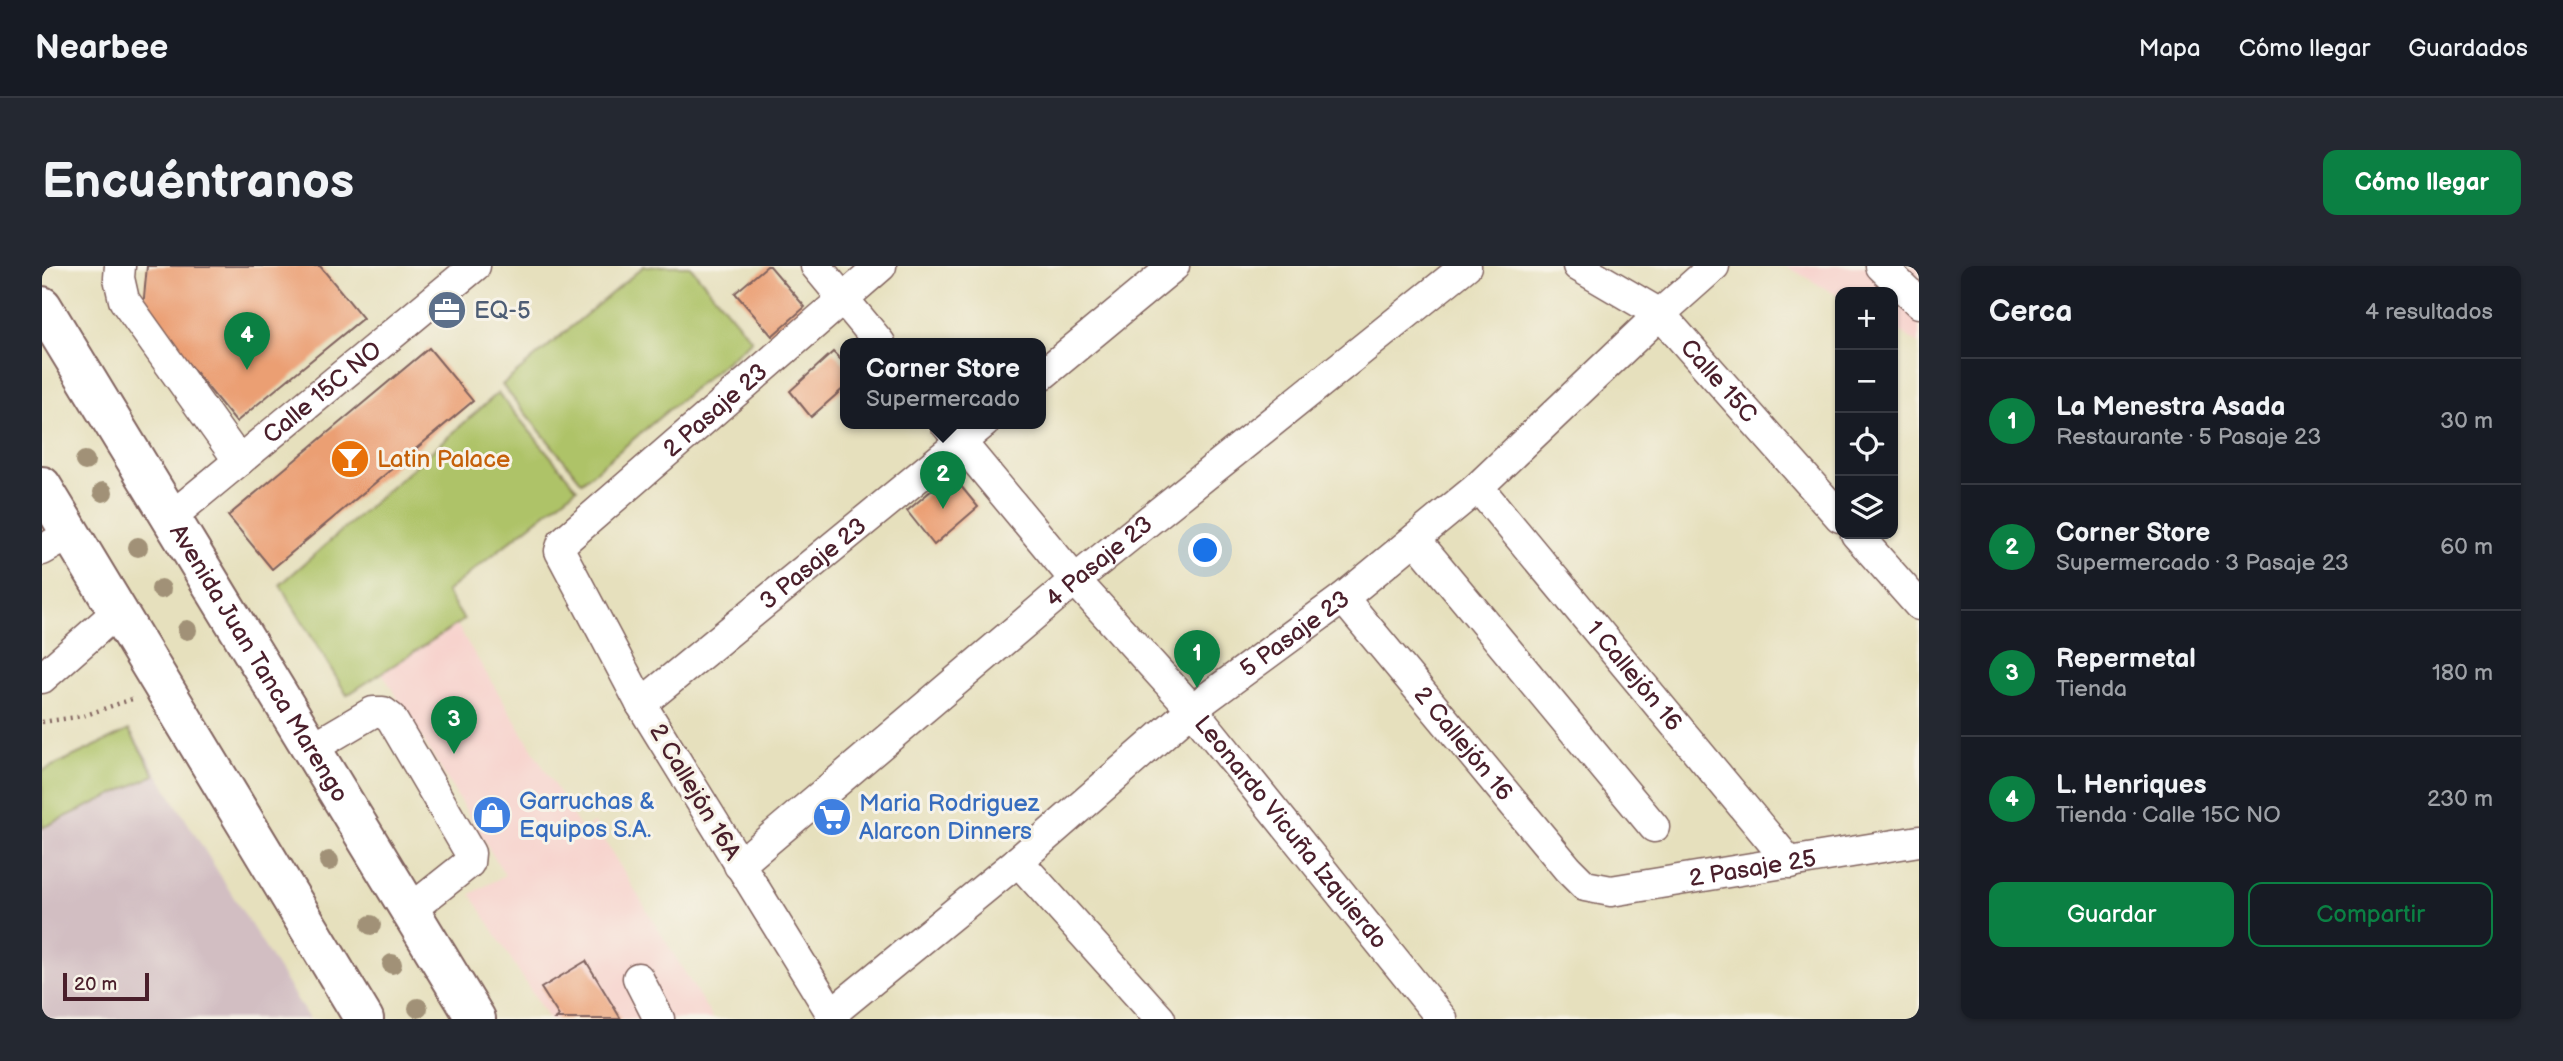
<!DOCTYPE html>
<html lang="es">
<head>
<meta charset="utf-8">
<style>
	:root { --surface:#171b24; --page:#242831; --text:#f1f3f6; --muted:#9ea1a6; --line:#363941; --accent:#0b8043 }
	body { margin:0; font-family:"Balsamiq Sans",sans-serif; background:var(--page); color:var(--text) }
	.controls { position:absolute; right:21px; top:21px; display:grid; overflow:hidden; border-radius:14px; box-shadow:0 2px 5px #0004 }
	.controls button { width:63px; height:63px; display:grid; place-items:center; padding:0; border:0; border-bottom:2px solid var(--line); background:var(--surface); color:var(--text); font:35px sans-serif }
	.scale { position:absolute; left:21px; bottom:18px; width:86px; box-sizing:border-box; padding-left:7px; border:4px solid #4a1f2b; border-top:0; font-size:19px; line-height:24px; white-space:nowrap; color:#4a1f2b; -webkit-text-stroke:5px #f7f3e8; paint-order:stroke }
	.you { position:absolute; left:1164px; top:285px; width:24px; height:24px; margin:-18px; border:5px solid #fff; border-radius:50%; background:#1a73e8; box-shadow:0 0 0 10px #1a73e833 }
	.badge { display:grid; place-items:center; width:46px; height:46px; border-radius:50%; background:var(--accent); color:#fff; font-size:23px; font-weight:700 }
	.pin { position:absolute; translate:-50% -58px; filter:drop-shadow(0 2px 4px #0008) }
	.pin::after { content:''; position:absolute; top:37px; width:24px; height:21px; background:inherit; clip-path:polygon(0 0,100% 0,50% 100%) }
	.popup { position:absolute; left:798px; top:72px; width:206px; height:91px; box-sizing:border-box; display:grid; place-content:center; border-radius:14px; background:var(--surface); filter:drop-shadow(0 2px 5px #0005); font-size:23px; white-space:nowrap; color:var(--muted) }
	.popup b { font-size:26px; color:var(--text) }
	.popup::after { content:''; position:absolute; left:50%; top:100%; margin-left:-14px; border:14px solid transparent; border-top-color:var(--surface) }
	.list { margin:0; padding:0; list-style:none }
	h2 { display:flex; justify-content:space-between; align-items:center; height:91px; margin:0; padding:0 28px; font-size:30px }
	h2 small { font-size:23px; font-weight:400; color:var(--muted) }
	.list li { display:grid; grid-template-columns:46px 1fr auto; gap:21px; align-items:center; box-sizing:border-box; height:126px; padding:0 28px; border-top:2px solid var(--line) }
	.list b { display:block; font-size:26px; white-space:nowrap }
	.list p { margin:0; font-size:23px; white-space:nowrap; color:var(--muted) }
	.list em { font-size:23px; font-style:normal; color:var(--muted) }
	.actions { display:flex; gap:14px; padding:21px 28px }
	.actions a { flex:1; padding:16px 0; border:2px solid var(--accent); border-radius:14px; text-align:center; font-size:24px; color:var(--accent) }
	.actions .main { background:var(--accent); color:#fff }
	.icon { flex:none; width:38px; height:38px; fill:none; stroke:currentColor; stroke-width:2; stroke-linecap:round; stroke-linejoin:round }
	.map { position:relative; flex:none; width:1877px; height:753px; overflow:hidden; border-radius:14px }
	header { display:flex; align-items:center; gap:42px; box-sizing:border-box; height:98px; padding:0 35px; background:var(--surface); border-bottom:2px solid var(--line) }
	header strong { font-size:33px }
	nav { display:flex; gap:38px; margin-inline-start:auto; font-size:24px }
	.intro { display:flex; align-items:center; justify-content:space-between; box-sizing:border-box; height:168px; padding:0 42px }
	h1 { margin:0; font-size:49px }
	.button { padding:18px 32px; border-radius:14px; background:var(--accent); color:#fff; font-size:24px; font-weight:700 }
	main { display:flex; gap:42px; padding:0 42px }
	aside { flex:1; background:var(--surface); border-radius:14px; box-shadow:0 2px 5px #0004 }
	.map>svg:first-child { display:block }
	.built { fill:#f7d0cb }
	.industrial { fill:#d2bec2 }
	.green { fill:#aec367; stroke:#7c7149; stroke-width:2 }
	.building { fill:#eb9f73 }
	.lines { fill:none; stroke-linecap:round; stroke-linejoin:round }
	.minor-casing { stroke:#81635e; stroke-width:33 }
	.major-casing { stroke:#81635e; stroke-width:42 }
	.path { stroke:#81635e; stroke-width:4.5; stroke-dasharray:2 5; stroke-linecap:butt }
	.minor { stroke:#fff; stroke-width:30 }
	.major { stroke:#fff; stroke-width:38 }
	.tree { fill:#a19177 }
	.labels { text-anchor:middle; dominant-baseline:central; stroke-width:6; stroke-linejoin:round; paint-order:stroke }
	.service-label { font-size:24px; fill:#4e5e75; stroke:#f7f3e8; text-anchor:start }
	.street-label { font-size:24px; fill:#4a1f2b; stroke:#f7f3e8 }
	.food-label { font-size:24px; fill:#c56008; stroke:#f7f3e8; text-anchor:start }
	.shop-label { font-size:24px; fill:#366cbe; stroke:#f7f3e8; text-anchor:start }
</style>
</head>
<body>
<header>
<strong>Nearbee</strong>
<nav><a>Mapa</a><a>Cómo llegar</a><a>Guardados</a></nav>
</header>
<div class="intro"><h1>Encuéntranos</h1><a class="button">Cómo llegar</a></div>
<main>
<div class="map">
<svg width="1877" height="753" viewBox="0 0 1877 753">
	<rect width="100%" height="100%" fill="#f7f3e8"/>
	<filter id="ink" filterUnits="userSpaceOnUse"><feTurbulence type="fractalNoise" baseFrequency=".0143" numOctaves="2"/><feDisplacementMap in="SourceGraphic" scale="14" xChannelSelector="R" yChannelSelector="G"/><feConvolveMatrix kernelMatrix="1 2 1 2 8 2 1 2 1" color-interpolation-filters="sRGB"/></filter>
	<filter id="wash" filterUnits="userSpaceOnUse"><feTurbulence type="fractalNoise" baseFrequency=".00686" numOctaves="4" result="noise"/><feDisplacementMap in="SourceGraphic" scale="28" xChannelSelector="R" yChannelSelector="G"/><feGaussianBlur stdDeviation="1.57" result="paint"/><feColorMatrix in="noise" values="0 0 0 0 0 0 0 0 0 0 0 0 0 0 0 0 0 1.4 0 .05"/><feComposite in="paint" operator="in"/></filter>
	<g filter="url(#wash)">
		<rect width="100%" height="100%" fill="#e6e0bd"/>
		<path class="built" d="M1744,0H1877V78L1851,61V26H1798V31Z
			M415,359L539,563L552,557L671,753H506L429,628L463,609L339,405Z"/>
		<path class="industrial" d="M89,465L267,753H0V512Z"/>
		<path class="green" d="M602,0H648L710,74L540,216L460,119Z
			M456,127L535,222L404,326L422,354L305,429L238,319Z
			M87,464L113,509L0,562V505Z"/>
		<g id="blocks">
			<path class="building" d="M105,0H278L321,52L194,156L101,42Z
				M725,0H728L763,41L730,70L693,27Z
				M387,82L431,135L230,303L186,250Z
				M791,86L803,98V121L769,151L748,125Z
				M909,208L936,241L892,279L865,245Z
				M544,695L579,753H513L517,750L499,722Z"/>
		</g>
	</g>
	<g filter="url(#ink)">
		<use href="#blocks" fill-opacity="0" stroke="#81635e" stroke-width="2"/>
		<g class="lines">
			<g class="minor-casing">
				<g id="minor">
					<path d="M78,0L77,12L82,34L197,195"/>
					<path d="M774,0L838,77"/>
					<path id="s1" d="M1536,0L1618,48L1798,251"/>
					<path d="M1839,0L1877,37"/>
					<path d="M999,110L1132,0"/>
					<path id="s2" d="M903,157L1033,314L1150,443L1400,753"/>
					<path id="s3" d="M1436,221L1748,597"/>
					<path id="s4" d="M129,251L433,0"/>
					<path d="M1814,268L1877,339"/>
					<path d="M1373,273L1612,561"/>
					<path d="M0,284L29,268"/>
					<path id="s5" d="M1301,332L1526,603L1543,620L1569,625L1877,575"/>
					<path d="M0,412L76,345"/>
					<path id="s6" d="M599,438L942,157"/>
					<path d="M270,482L331,446H341L349,452L428,587L427,597L368,644"/>
					<path d="M976,595L1118,753"/>
					<path id="s7" d="M697,599L1033,314L1424,0"/>
					<path d="M596,712L617,753"/>
					<path id="s8" d="M789,748L976,595L1150,443L1301,332L1436,221L1618,48L1672,0"/>
					<path id="s9" d="M793,753L599,438L518,285L521,276L839,0"/>
				</g>
			</g>
			<g class="major-casing">
				<g id="major">
					<path id="s10" d="M0,40L434,753"/>
					<path d="M0,220L322,753"/>
				</g>
			</g>
			<path class="path" d="M0,456L41,450L90,433"/>
			<use href="#minor" class="minor"/>
			<use href="#major" class="major"/>
		</g>
		<g class="tree">
			<circle cx="43" cy="195" r="10"/>
			<circle cx="61" cy="226" r="10"/>
			<circle cx="96" cy="281" r="10"/>
			<circle cx="119" cy="323" r="10"/>
			<circle cx="145" cy="364" r="10"/>
			<circle cx="287" cy="595" r="10"/>
			<circle cx="329" cy="659" r="10"/>
			<circle cx="350" cy="698" r="10"/>
			<circle cx="376" cy="742" r="10"/>
		</g>
	</g>
	<defs>
		<g id="office-disc" transform="scale(2.0125)"><circle r="9.5" fill="#5c6f8a" stroke="#f7f3e8"/><path d="M-6-3h4V-5.5h4V-3h4V5H-6ZM-1-4.5V-3h2v-1.5ZM-6 0V1H6V0Z" fill="#fff"/></g>
		<g id="bar-disc" transform="scale(2.0125)"><circle r="9.5" fill="#e8710a" stroke="#f7f3e8"/><path d="M-6-5H6L.8 .8V4.5H3.5V6h-7V4.5H-.8V.8Z" fill="#fff"/></g>
		<g id="shop-disc" transform="scale(2.0125)"><circle r="9.5" fill="#3f7fe0" stroke="#f7f3e8"/><path d="M-5-2.5h2.3a2.7 3.5 0 0 1 5.4 0H5L5.5 6h-11ZM-1.5-2.5h3a1.5 2.3 0 0 0-3 0Z" fill="#fff"/></g>
		<g id="supermarket-disc" transform="scale(2.0125)"><circle r="9.5" fill="#3f7fe0" stroke="#f7f3e8"/><path d="M-6-5.5h2.5l.6 2H6L4.5 2H-2.5L-4.4-4H-6ZM-1.5 3.2a1.3 1.3 0 1 0 .1 0ZM3 3.2a1.3 1.3 0 1 0 .1 0Z" fill="#fff"/></g>
	</defs>
	<g fill-rule="evenodd">
		<use href="#office-disc" x="405" y="44"/>
		<use href="#bar-disc" x="308" y="193"/>
		<use href="#shop-disc" x="450" y="549"/>
		<use href="#supermarket-disc" x="790" y="551"/>
	</g>
	<g class="labels">
		<g class="service-label">
			<text x="432" y="44">EQ-5</text>
		</g>
		<g class="street-label">
			<text stroke="none"><textPath href="#s1" startOffset="184">Calle 15C</textPath></text>
			<text stroke="none"><textPath href="#s4" startOffset="196">Calle 15C NO</textPath></text>
			<text stroke="none"><textPath href="#s9" startOffset="754">2 Pasaje 23</textPath></text>
			<text stroke="none"><textPath href="#s7" startOffset="471">4 Pasaje 23</textPath></text>
			<text stroke="none"><textPath href="#s6" startOffset="222">3 Pasaje 23</textPath></text>
			<text stroke="none"><textPath href="#s8" startOffset="600">5 Pasaje 23</textPath></text>
			<text stroke="none"><textPath href="#s10" startOffset="418">Avenida Juan Tanca Marengo</textPath></text>
			<text stroke="none"><textPath href="#s3" startOffset="245">1 Callejón 16</textPath></text>
			<text stroke="none"><textPath href="#s5" startOffset="189">2 Callejón 16</textPath></text>
			<text transform="translate(653 526) rotate(59)">2 Callejón 16A</text>
			<text stroke="none"><textPath href="#s2" startOffset="536">Leonardo Vicuña Izquierdo</textPath></text>
			<text stroke="none"><textPath href="#s5" startOffset="546">2 Pasaje 25</textPath></text>
		</g>
		<g class="food-label">
			<text x="335" y="193">Latin Palace</text>
		</g>
		<g class="shop-label">
			<text x="477" y="535">Garruchas &amp;<tspan x="477" dy="28">Equipos S.A.</tspan></text>
			<text x="817" y="537">Maria Rodriguez<tspan x="817" dy="28">Alarcon Dinners</tspan></text>
		</g>
	</g>
</svg>
<div class="controls">
<button>+</button>
<button>−</button>
<button><svg class="icon" aria-label="locate" viewBox="0 0 24 24"><circle cx="12" cy="12" r="6"/><path d="M12 2v4M12 18v4M2 12h4M18 12h4"/></svg></button>
<button><svg class="icon" aria-label="layers" viewBox="0 0 24 24"><path d="M12 4l9 5-9 5-9-5zM3 14l9 5 9-5"/></svg></button>
</div>
<div class="scale">20 m</div>
<div class="you"></div>
<div class="pin badge" style="left:1155px;top:422px">1</div>
<div class="pin badge" style="left:901px;top:243px">2</div>
<div class="popup"><b>Corner Store</b>Supermercado</div>
<div class="pin badge" style="left:412px;top:488px">3</div>
<div class="pin badge" style="left:205px;top:104px">4</div>
</div>
<aside>
<h2>Cerca<small>4 resultados</small></h2>
<ul class="list">
<li><span class="badge">1</span><div><b>La Menestra Asada</b><p>Restaurante · 5 Pasaje 23</p></div><em>30 m</em></li>
<li><span class="badge">2</span><div><b>Corner Store</b><p>Supermercado · 3 Pasaje 23</p></div><em>60 m</em></li>
<li><span class="badge">3</span><div><b>Repermetal</b><p>Tienda</p></div><em>180 m</em></li>
<li><span class="badge">4</span><div><b>L. Henriques</b><p>Tienda · Calle 15C NO</p></div><em>230 m</em></li>
</ul>
<div class="actions"><a class="main">Guardar</a><a>Compartir</a></div>
</aside>
</main>
</body>
</html>
